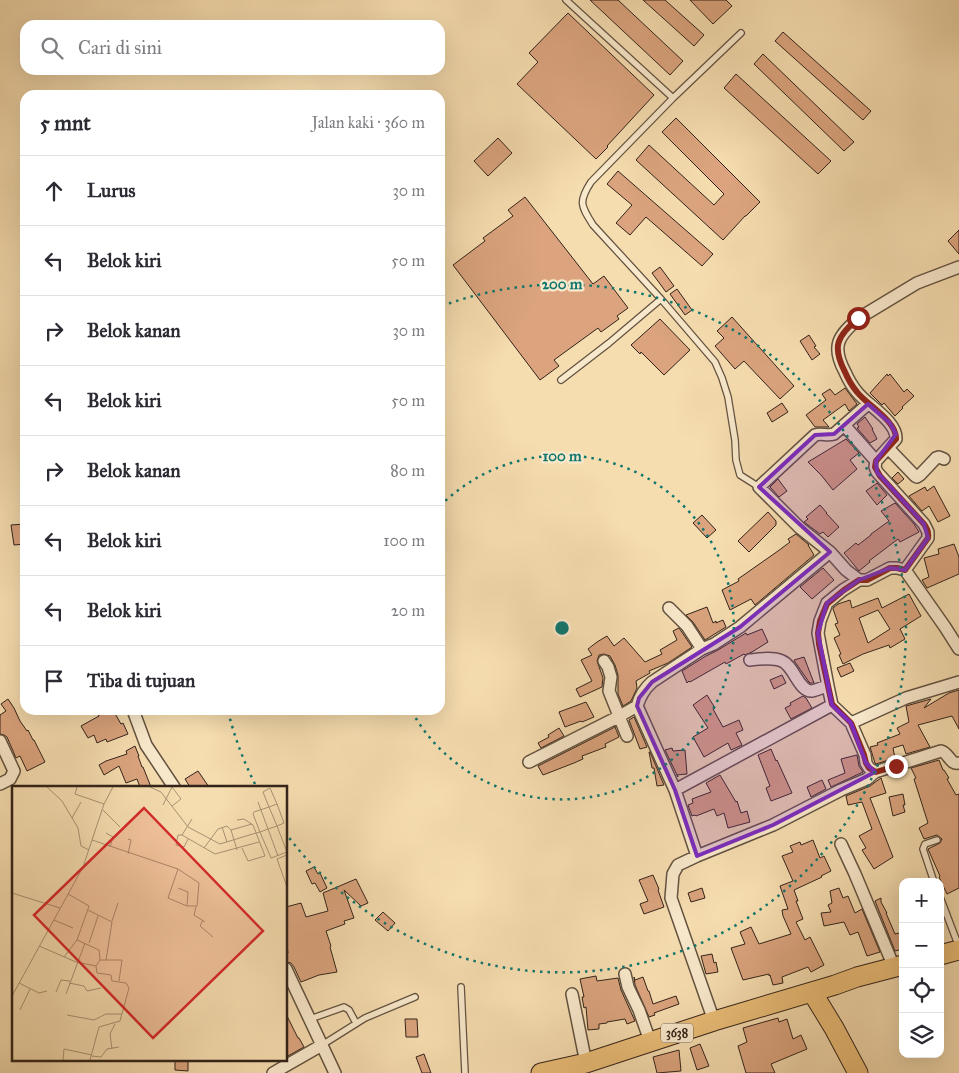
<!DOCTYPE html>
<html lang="id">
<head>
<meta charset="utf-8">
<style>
	:root { --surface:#fff; --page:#f2f2f3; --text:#2b2b33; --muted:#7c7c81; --line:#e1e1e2 }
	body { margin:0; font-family:"IM FELL Great Primer",serif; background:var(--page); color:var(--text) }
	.controls { position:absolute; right:15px; bottom:15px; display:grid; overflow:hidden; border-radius:10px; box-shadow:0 5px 20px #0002 }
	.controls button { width:45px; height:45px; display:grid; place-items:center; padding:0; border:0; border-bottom:1px solid var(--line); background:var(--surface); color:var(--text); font:25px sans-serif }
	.stop { position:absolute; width:15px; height:15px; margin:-11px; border:4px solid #8f2418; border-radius:50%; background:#fff }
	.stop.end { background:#8f2418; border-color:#fff; box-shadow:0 1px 5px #0008 }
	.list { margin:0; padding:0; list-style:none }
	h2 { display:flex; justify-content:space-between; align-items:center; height:65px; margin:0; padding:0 20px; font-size:21px }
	h2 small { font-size:16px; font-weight:400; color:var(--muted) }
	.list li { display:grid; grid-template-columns:32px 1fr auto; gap:15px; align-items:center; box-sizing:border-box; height:70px; padding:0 20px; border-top:1px solid var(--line) }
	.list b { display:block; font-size:19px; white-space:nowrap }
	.list em { font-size:16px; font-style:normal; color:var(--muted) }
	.icon { flex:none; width:28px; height:28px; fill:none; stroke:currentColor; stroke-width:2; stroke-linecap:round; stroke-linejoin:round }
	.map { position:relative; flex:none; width:959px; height:1073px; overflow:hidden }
	.search { position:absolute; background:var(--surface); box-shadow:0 5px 20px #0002; left:20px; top:20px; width:425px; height:55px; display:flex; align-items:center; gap:12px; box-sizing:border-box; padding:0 18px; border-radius:15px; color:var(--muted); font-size:19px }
	.panel { position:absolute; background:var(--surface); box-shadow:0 5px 20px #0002; left:20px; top:90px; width:425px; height:625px; border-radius:15px }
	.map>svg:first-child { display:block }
	.building { fill:#dba47e; stroke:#32231a; fill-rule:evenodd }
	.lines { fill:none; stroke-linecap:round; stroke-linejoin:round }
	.service-casing { stroke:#635240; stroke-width:8 }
	.minor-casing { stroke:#635240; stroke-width:14 }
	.primary-casing { stroke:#32231a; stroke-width:21 }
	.service { stroke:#f9e9cc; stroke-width:5.5 }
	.minor { stroke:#f9e9cc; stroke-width:11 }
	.primary { stroke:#ebbe78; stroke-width:19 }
	.route { stroke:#8f2418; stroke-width:6 }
	.marked { fill:#7b2cbf; fill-opacity:0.2; stroke:#7b2cbf; stroke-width:4; stroke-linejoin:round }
	.ring { fill:none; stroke:#0f766e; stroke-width:2.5; stroke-dasharray:2.5 5 }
	.labels { text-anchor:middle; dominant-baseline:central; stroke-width:4.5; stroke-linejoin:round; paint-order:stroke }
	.shield { fill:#f9e9cc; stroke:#6e5e4f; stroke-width:1 }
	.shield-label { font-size:12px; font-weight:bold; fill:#32231a }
	.inset-road { fill:none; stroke:#a89374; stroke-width:1 }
	.view { fill:#d62828; fill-opacity:0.15; stroke:#d62828; stroke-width:2.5 }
	.inset-edge { fill:none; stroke:#32231a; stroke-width:2.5 }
	.centre { fill:#0f766e; stroke:#f9e9cc; stroke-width:2.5 }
	.ring-label { font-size:15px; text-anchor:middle; font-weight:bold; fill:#0f766e; stroke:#f9e9cc; stroke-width:4.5; stroke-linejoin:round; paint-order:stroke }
</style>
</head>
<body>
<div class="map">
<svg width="959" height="1073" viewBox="0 0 959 1073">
	<rect width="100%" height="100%" fill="#f6ddb0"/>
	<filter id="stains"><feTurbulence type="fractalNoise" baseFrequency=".004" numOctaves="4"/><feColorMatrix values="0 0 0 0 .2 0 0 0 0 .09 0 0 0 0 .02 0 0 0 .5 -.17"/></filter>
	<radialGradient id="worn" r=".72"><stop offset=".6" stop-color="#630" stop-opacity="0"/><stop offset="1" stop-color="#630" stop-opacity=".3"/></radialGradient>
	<path class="building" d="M590,0H618L683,61L670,75Z
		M643,0H665L704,35L694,46Z
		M690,0H726L732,6L713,24Z
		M568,13L654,95L607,146L608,147L596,159L517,84L538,62L529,53Z
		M783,32L871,111L863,120L775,41Z
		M763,54L854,142L844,151L754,64Z
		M736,74L831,161L818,174L724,88Z
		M676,118L760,202L746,216H745L723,240L636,160L649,145L714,205L724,194L662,132Z
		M498,138L512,153L488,176L474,161Z
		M618,171L713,254L702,266L646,217L630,235L616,223L632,205L607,184Z
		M525,197L593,284L604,276L628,308L617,316L619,319L601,332L598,328L554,360L559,366L540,380L453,265L485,241L483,238L513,216L508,210Z
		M959,230V254L948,241Z
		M660,267L674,286L666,292L652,273Z
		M677,289L692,310L685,315L670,294Z
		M732,317L794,386L780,399L744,361L735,369L715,346L724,338L717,331Z
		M660,319L690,350L664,375L641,352L640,354L631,345Z
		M809,335L816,346L814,347L820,354L812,360L800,341Z
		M887,374L888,376L890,374L904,392L907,389L914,396L902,407L903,408L895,416L884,403L882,405L870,393Z
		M845,388L857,404L849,411L845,404L823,420L829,427H815L806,415L826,400L822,394L830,389L835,395Z
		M782,403L788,412L772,422L767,413Z
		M865,417L873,429H872L877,439L870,443L857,428L859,427L857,424Z
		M846,439L859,453L850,460L857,469L833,490L821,475L808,462Z
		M898,472L904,479L898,484L892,478Z
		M778,479L787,491L779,497L770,487Z
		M877,483L887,495L877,505L866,491Z
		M934,486L950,516L938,522L929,506L922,511L909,496L925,487L927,491Z
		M895,503L914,524L919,532L900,542L898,539L869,561L870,562L859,571L844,553L856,543L858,545L871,535V534L889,521L881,511Z
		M820,505L827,513H826L839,527L828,537L823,532L820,534L804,522L808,519L806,517Z
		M768,512L776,521V525L749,552L738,541Z
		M702,515L716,530L707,538L693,523Z
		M25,524V544L14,545L11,525Z
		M796,534L809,545H808L814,555L755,605L751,599L730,610L722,590L739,581L738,579L778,551L790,542L788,539Z
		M954,544L959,557V574L927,588L922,580L929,577L924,558L939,554L938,549Z
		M823,568L834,580L812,599L800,587Z
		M909,594L921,616L900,629L905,639L890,648L889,645L863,654L843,664L839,655L841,654L834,638L840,635L835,624L838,623L833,609V608L838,604L850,600L852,608L878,598L882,608ZM878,610L890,629L868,643L859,618Z
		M707,607L713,623L716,621V623L723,620L726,627L705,640L693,622L686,615Z
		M679,628L692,647L668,663L649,671L650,673L636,681L637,688L631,701L623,706L618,694V675L615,665L610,656L604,654L599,655L597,661L603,678L602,687L580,697L576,689L592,681L581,660L592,655L588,649L597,642L607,636L614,646L624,638L645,662L662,654L660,650L677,640L673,631Z
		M762,629L768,642L752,652L745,655L744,654L726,664L725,662L690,682L689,681L687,683L682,671L706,656L718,650L746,633L747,635Z
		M804,657L814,683H810L809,682L795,662L794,660Z
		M850,663L854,671L841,677L837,668Z
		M782,675L786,683L774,689L770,680Z
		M959,690V729L952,716L918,725L930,747L906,754L903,745L893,748L895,758L876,764L875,763L870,747L878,745L877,743L900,734L897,728L909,722L906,706L931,699L924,708L949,693Z
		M707,695L715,708L713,709L723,727L739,720L743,730L736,733L742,745L731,750L728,743L704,757L693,737L708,728L693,705Z
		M803,696L806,698L812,708L791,719L785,708L791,705L790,703Z
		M8,699L14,708L20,721L27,731L28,730L33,740H34L45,762L27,771L20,756L16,758L7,737L4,735L0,734V715L6,711L1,704Z
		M586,702L594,717L582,722L581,721L565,727L559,712Z
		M96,710H113L121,724L123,723L128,734L107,742L106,739L97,743L94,735L88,738L81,726L99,716Z
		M634,717L647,747L640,749L629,720Z
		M615,727L619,737L605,744L606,747L582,756L583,759L574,763L543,775L538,766Z
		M559,728L564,736L541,748L538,743L549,737L548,735Z
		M135,746L139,756H138L142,767H143L151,787H140L137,779L126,783L119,766L104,775L99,765L106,761L127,754L126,751Z
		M672,748L673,751L685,750L687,774L677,775L678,777L665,750Z
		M771,749L776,761L777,760L792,793L771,801L766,788L770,786L758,755Z
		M649,752H650L664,785L657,786L654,768H652Z
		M857,755L859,766L863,772L831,787L828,780L845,773L841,759Z
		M939,760L943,770H944L949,778L947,779L956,795L959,794V888L947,894L939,877L940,876L928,849L940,843L942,839L937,835L924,839L919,828L928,823L914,779L916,778L911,768Z
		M198,771L209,787H190L185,779Z
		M720,775L736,802L737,801L741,813L747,811L750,822L728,828L724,813L717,816L714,809L696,816L695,815L692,816L688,805L693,803L692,799L711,792L706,783Z
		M881,778L886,793L870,798L893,857L874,869L862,850L866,848L859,836L872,829L862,802L848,805L846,796L870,786Z
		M822,780L826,789L811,797L807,787Z
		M903,794L905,805H903L905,812L893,816L889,797Z
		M813,840L820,858L824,856L831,871L821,876L822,877L794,890L798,901H796L803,919L796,922L805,940L810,937L824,965L811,972L808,967L782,977L783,983L773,985L770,975L769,976V974L743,980L731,948L745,944L740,932L751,927L759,944L791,934L783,916L782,910L788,909L780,886L793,881L782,856L793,852L790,846L800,842L801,845Z
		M314,867L318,874L320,873L327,888L320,892L315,883L312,884L306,871Z
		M653,875L659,889L658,890L664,907L644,914L640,904L648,901L639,880Z
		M356,879L368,903L361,906L344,890L354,918L344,921L345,924L326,931L331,946L330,947L337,972L319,975L301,982L294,967L291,963L286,962V954L288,953L286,940V907L301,903L306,917L328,911L323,893Z
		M702,888L705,898L691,902L688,893Z
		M839,888L843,898L848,896L855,913L862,909L880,952L867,956L858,932L850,935L844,922L824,926L821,913L831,912L828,905L832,903L830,891Z
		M881,898V902L887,913H886L895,934L903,932V949L895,951L875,901Z
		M383,912L395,923L388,931L375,920Z
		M712,954L714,963L716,962L718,972L706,974L701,956Z
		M596,976L597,981L618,978L621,990L635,1021L627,1024L625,1019L607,1022V1023L599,1024V1029L588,1030L586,1007L584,1008L582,997H584L580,979Z
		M634,977L635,980L643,977L648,991H649L653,1004L676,996L679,1004L654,1013L655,1015L649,1017L635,985Z
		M286,1014L298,1038H299L304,1047L286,1057Z
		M778,1018L779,1022L787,1019L793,1039L801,1035L807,1049L771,1064L775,1073H746L738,1046L747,1042L743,1028Z
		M405,1019H417L418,1037H406Z
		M700,1044L709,1066L697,1070L690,1048Z
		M679,1050L681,1071L657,1073L653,1057Z
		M424,1054L431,1073H422L416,1057Z
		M175,1059H188V1071L175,1070Z"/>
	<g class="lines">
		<g class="service-casing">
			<path id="service" d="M566,0L673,98
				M741,33L673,98L591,182C578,202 581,206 593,225L661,299L715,362L722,378L728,397L735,440L736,460L740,475L759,487
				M561,380L609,343L661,299
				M934,882L923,849L925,844L937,840
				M940,897L959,947
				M461,987L465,1073
				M310,1019L344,1007L349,1010L356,1023
				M322,1045L365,1018L415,997"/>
		</g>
		<g class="minor-casing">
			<path id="minor" d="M868,404L834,434C827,436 821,433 815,435L759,487L800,528L830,552L846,570L859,580H867L890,568H897L905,570L945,627L959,649
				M844,425L876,461
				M888,448L915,476L917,477L920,475L936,458L939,457L944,459
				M905,570L928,538V532L924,524L877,472L875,467L876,461L896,439C897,421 867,405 857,392C852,386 848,379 845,372C831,346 838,336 859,318L917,283L959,267
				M669,608L687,626L702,649
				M750,660C760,659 773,657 782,661C794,666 799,692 812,691C817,690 823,687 828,686
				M604,661L608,667L611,677L609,691L627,736
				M133,710L146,745L174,787
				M851,723L906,698L959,682
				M0,741L14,771L10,779L0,784
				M529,762L618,717L637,706
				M875,772L941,751C949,753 950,765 959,763
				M675,790L832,705
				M841,844L855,874L894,967
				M697,856L675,790L637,706C640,696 644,689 652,682L702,649L714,644L740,627L830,552
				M286,969L335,1073
				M625,974L628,987L639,1010L650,1041
				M572,994L586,1063
				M714,1021L671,898L673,874L678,865L697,856L773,825L841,790L867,779L875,772L869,768L866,763L865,755L851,723L832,705L828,686L818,633L820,621L827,603L843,590L859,580
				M273,1073L322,1045"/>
		</g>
		<g class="primary-casing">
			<path id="primary" d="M940,955L959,950
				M812,992L834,1028L858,1073
				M541,1073L586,1063L714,1021L835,985L857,977L903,965"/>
		</g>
		<use href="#service" class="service"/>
		<use href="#minor" class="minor"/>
		<use href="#primary" class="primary"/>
	</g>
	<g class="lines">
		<path class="route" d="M858,318C838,337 831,345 845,372C848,379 852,386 857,392C867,405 897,421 896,439L876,461L875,467L880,476L924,524C927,528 929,532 928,538L905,570L897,568H890L867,580H859L844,590L827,604L820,621L818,633L819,644L832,704L851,723L864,755L866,763L869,768L876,772L896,766"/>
	</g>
	<path class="marked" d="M868,404L890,423L896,434L876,461L877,472L924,524L928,538L905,570L890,568L859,580L827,603L818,633L832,705L851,723L866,763L875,772L773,825L697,856L675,790L637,706L639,698L652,682L740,627L830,552L759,487L815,435L834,434Z"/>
	<g class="ring">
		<path d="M440 506A172 172 0 1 1 411 710"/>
		<path d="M255 784A344 344 0 0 1 228 711M442 306A344 344 0 1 1 287 835"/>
	</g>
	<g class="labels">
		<rect class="shield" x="661" y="1023.5" width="32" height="19" rx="4"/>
		<g class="shield-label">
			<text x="677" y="1033">3638</text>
		</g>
	</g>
	<g transform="translate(12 786)">
		<rect width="275" height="275" fill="#f6ddb0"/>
		<path class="inset-road" d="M35,1L50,15L66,42L69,60L77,64M65,1L63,8L92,18M138,1L149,6L176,41L208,58L244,47L248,46L256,43L265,40L257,21L251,6L258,2L265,18L257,21L242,26L241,28L248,46L259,72L275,66M246,16L266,70M265,18L272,37L265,40L275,66M151,19L160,1L169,13L160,20M91,24L108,41M60,32L69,16M180,33L170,49L203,68L247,56M225,34L232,33L241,39L253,70L236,75L230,62M210,41L215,56M94,47L101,51L98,61M170,49H166L164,59L172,61L176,53M80,54L166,83L187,97L185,120H175L156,112L166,83M192,62L206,43L215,40L219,44M225,64L219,44L240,38M116,68L119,54L116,53M275,69L265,73L275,101M166,102L176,106L175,120M0,107L48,122M56,108L77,120L65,154L87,164L88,174M184,121L182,129L193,136M76,124L100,136L94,174M42,134L61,142M191,134L188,140L201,151M100,135L106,117M77,157L86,130M27,160L64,176L84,180L88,174H110L107,195M52,171L65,154M7,197L27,207L35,205M57,197L72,200L75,205L89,202M44,206L49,194L58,195M54,208L73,157M0,210L71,81L92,18L101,1M8,224L18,203M55,229L82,234L94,228H110M100,263L98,248L103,238M80,270L89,271L95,263L107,261M51,274L52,263L80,269M78,274L87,241L108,235L117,202L114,197L100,195L99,189L85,187L84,180"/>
		<path class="view" d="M132,22L251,145L141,252L22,129Z"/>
		<rect width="275" height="275" class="inset-edge"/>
	</g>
	<circle cx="562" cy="628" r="8" class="centre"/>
	<g class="ring-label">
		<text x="562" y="289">200 m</text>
		<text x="562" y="461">100 m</text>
	</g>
	<rect width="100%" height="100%" filter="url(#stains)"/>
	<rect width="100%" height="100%" fill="url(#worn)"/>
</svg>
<div class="controls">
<button>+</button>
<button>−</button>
<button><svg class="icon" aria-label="locate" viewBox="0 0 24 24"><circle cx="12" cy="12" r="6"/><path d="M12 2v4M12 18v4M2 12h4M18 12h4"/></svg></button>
<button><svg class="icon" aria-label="layers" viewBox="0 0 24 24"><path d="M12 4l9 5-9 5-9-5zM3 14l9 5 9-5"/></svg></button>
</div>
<div class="stop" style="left:858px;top:318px"></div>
<div class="stop end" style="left:896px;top:766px"></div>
<div class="search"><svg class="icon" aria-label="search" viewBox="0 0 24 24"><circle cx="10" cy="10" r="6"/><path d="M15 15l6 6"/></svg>Cari di sini</div>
<section class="panel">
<h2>5 mnt<small>Jalan kaki · 360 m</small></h2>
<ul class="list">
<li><svg class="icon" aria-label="ahead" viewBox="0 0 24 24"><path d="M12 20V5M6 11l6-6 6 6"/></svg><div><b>Lurus</b></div><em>30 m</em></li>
<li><svg class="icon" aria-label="left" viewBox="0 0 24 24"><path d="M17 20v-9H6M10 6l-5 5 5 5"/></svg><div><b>Belok kiri</b></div><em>50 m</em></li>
<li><svg class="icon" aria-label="right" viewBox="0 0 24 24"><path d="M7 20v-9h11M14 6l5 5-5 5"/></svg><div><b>Belok kanan</b></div><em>30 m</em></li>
<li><svg class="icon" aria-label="left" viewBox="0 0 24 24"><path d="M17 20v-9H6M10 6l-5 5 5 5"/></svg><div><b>Belok kiri</b></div><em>50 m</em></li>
<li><svg class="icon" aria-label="right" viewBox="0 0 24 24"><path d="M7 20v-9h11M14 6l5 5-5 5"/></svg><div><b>Belok kanan</b></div><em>80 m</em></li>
<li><svg class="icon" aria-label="left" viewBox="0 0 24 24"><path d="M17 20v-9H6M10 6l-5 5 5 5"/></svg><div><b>Belok kiri</b></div><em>100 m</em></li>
<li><svg class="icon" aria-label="left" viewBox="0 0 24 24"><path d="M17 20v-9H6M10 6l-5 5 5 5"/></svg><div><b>Belok kiri</b></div><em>20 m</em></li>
<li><svg class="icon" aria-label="arrive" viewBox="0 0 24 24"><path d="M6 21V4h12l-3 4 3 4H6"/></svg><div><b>Tiba di tujuan</b></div></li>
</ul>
</section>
</div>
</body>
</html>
